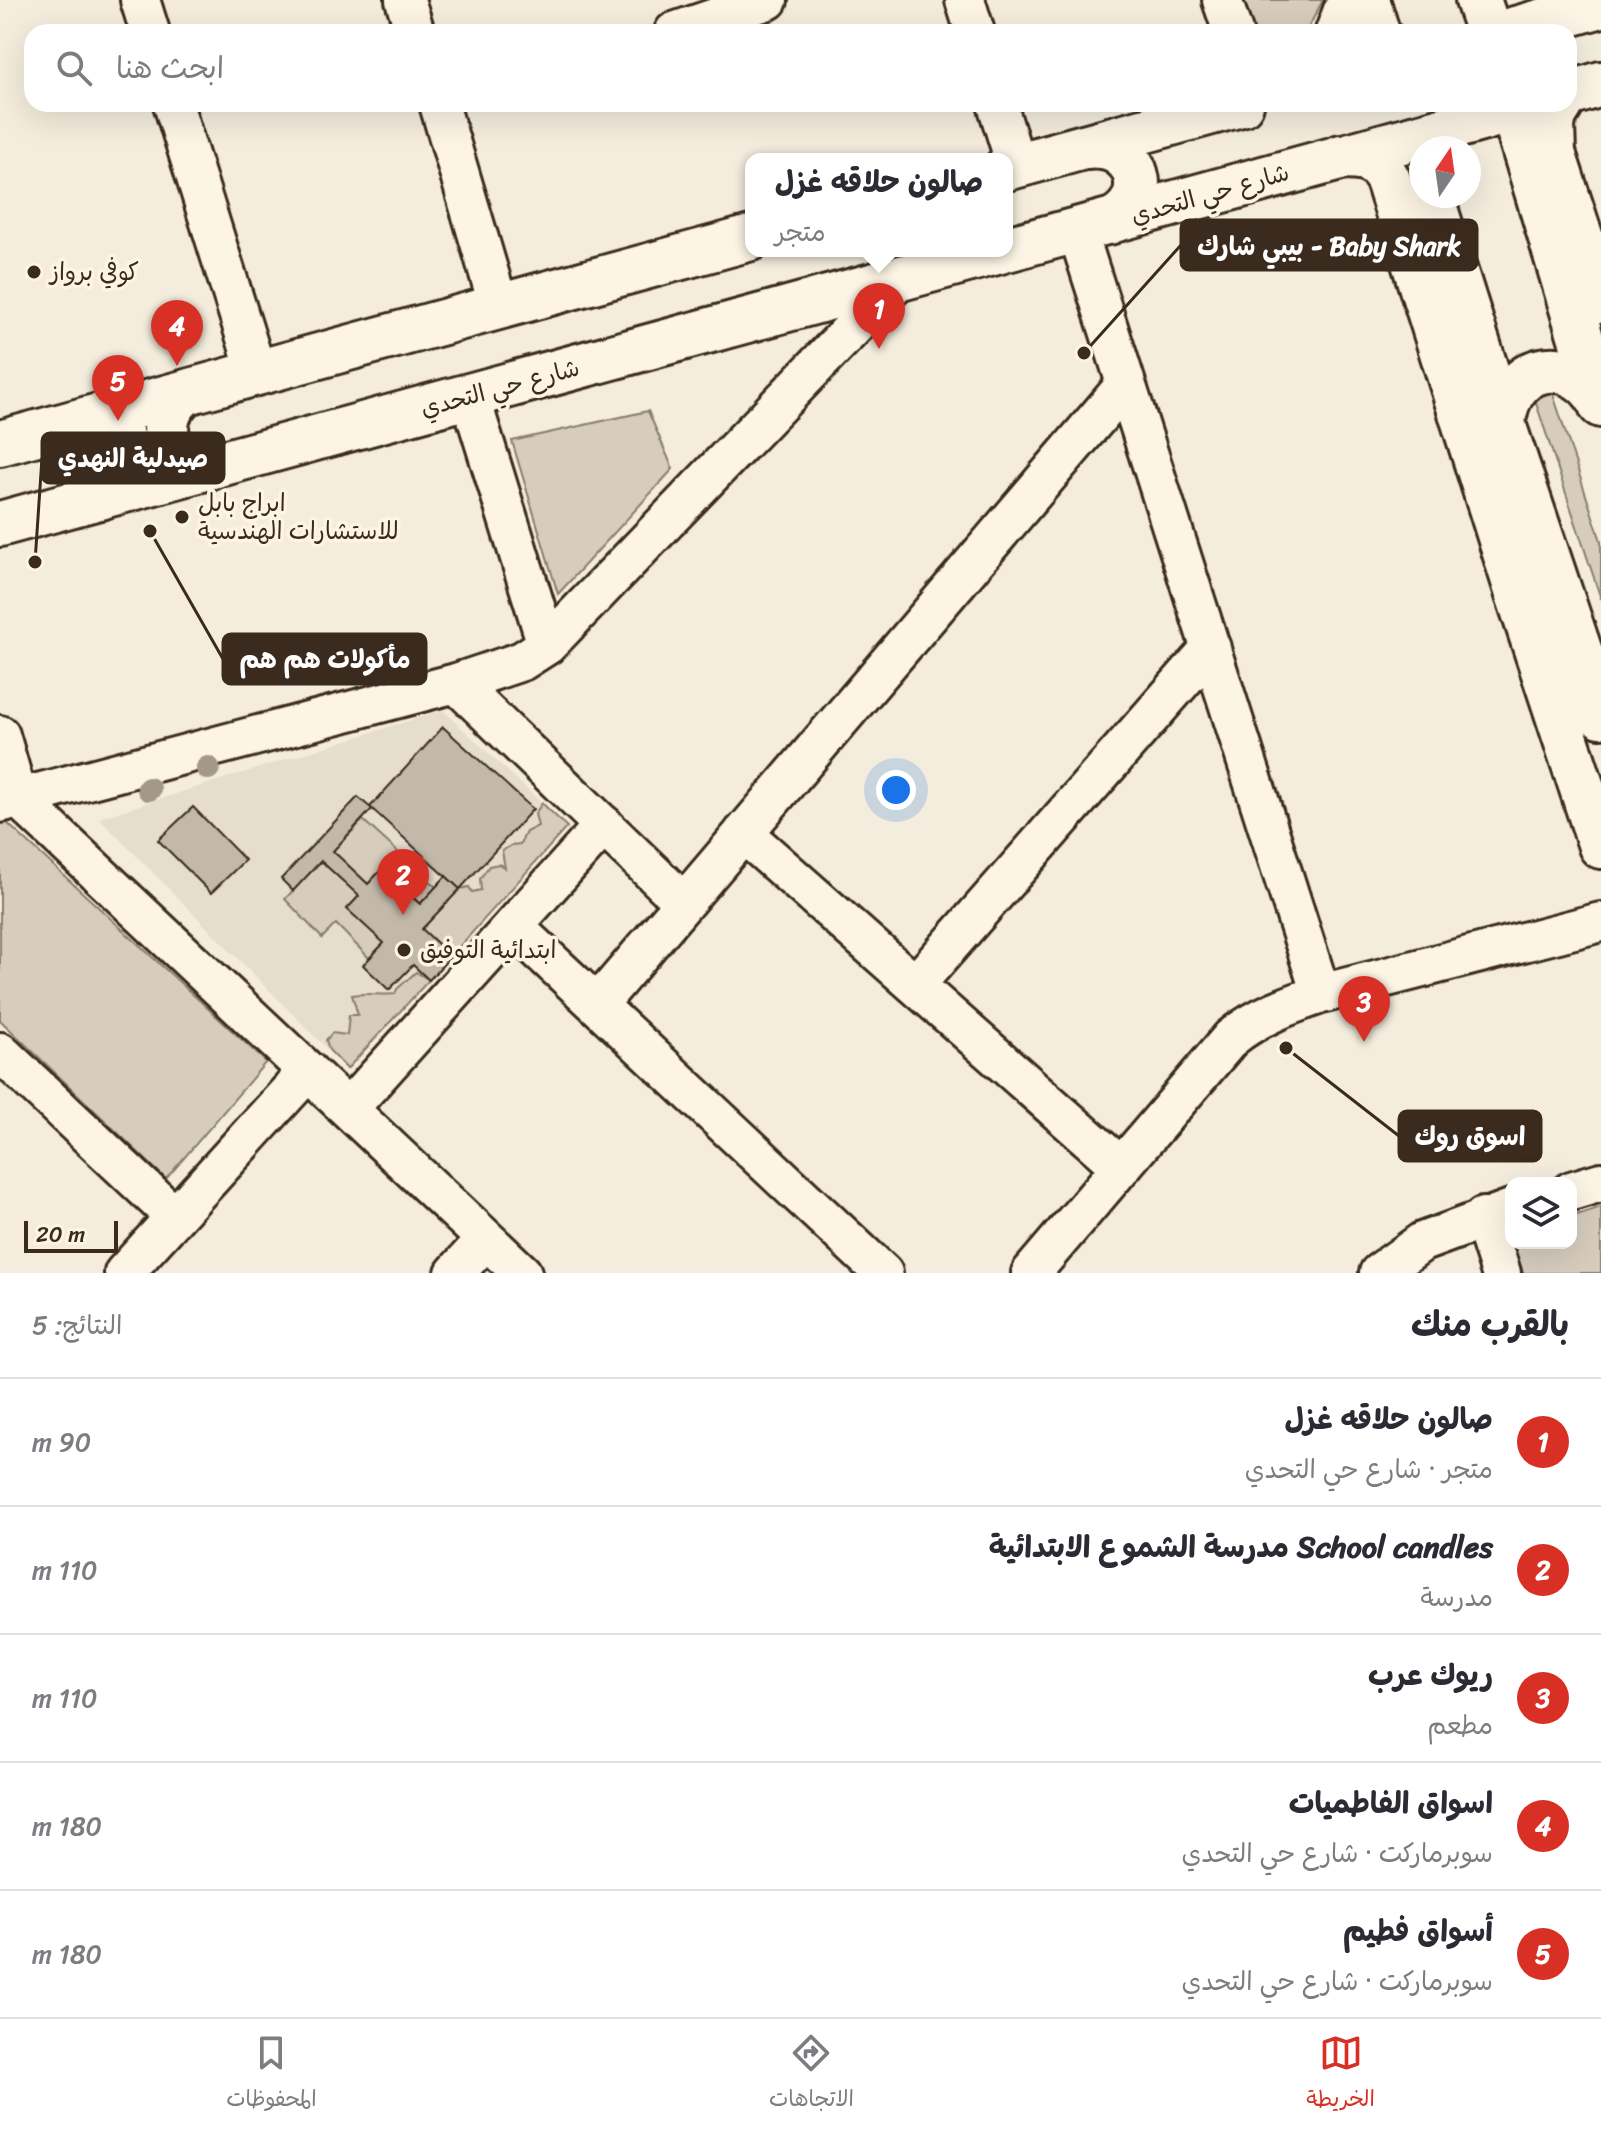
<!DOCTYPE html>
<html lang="ar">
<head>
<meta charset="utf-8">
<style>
	:root { --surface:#fff; --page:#f7f7f7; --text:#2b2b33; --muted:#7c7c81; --line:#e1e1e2; --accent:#d93025 }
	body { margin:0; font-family:Sriracha,"Playpen Sans Arabic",sans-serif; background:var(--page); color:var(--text); direction:rtl }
	.controls { position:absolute; right:24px; bottom:24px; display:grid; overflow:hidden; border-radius:16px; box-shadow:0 8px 32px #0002 }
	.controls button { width:72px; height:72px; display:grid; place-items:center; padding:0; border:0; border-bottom:2px solid var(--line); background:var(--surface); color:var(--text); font:40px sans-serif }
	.compass { position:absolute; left:1409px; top:136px; width:72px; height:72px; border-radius:50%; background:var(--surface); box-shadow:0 8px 32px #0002; rotate:13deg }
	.scale { position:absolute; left:24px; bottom:20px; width:94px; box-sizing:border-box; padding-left:8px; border:4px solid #3b2a1e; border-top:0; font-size:22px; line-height:28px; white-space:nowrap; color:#3b2a1e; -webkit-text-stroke:6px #fcf5e5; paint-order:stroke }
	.you { position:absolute; left:896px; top:790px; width:28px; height:28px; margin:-20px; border:6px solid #fff; border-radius:50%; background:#1a73e8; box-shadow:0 0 0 12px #1a73e833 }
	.badge { display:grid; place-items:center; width:52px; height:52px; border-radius:50%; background:var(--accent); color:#fff; font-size:26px; font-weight:700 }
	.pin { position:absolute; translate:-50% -66px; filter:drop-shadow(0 2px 4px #0008) }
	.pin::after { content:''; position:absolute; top:42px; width:28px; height:24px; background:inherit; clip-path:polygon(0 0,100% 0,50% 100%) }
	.popup { position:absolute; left:745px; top:153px; width:268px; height:104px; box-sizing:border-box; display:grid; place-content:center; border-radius:16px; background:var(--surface); filter:drop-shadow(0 2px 6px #0005); font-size:26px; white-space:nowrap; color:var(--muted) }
	.popup b { font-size:30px; color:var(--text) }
	.popup::after { content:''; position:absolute; left:50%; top:100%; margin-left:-16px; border:16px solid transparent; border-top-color:var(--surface) }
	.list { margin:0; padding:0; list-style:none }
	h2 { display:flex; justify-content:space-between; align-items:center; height:104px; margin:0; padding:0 32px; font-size:34px }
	h2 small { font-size:26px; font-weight:400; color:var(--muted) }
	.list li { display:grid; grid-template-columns:52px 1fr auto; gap:24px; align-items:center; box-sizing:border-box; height:128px; padding:0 32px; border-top:2px solid var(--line) }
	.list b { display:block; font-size:30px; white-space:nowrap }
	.list p { margin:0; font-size:26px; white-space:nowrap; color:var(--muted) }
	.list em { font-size:26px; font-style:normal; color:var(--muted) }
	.icon { flex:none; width:44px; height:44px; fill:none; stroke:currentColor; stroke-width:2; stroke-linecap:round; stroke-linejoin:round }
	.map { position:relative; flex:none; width:1601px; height:1273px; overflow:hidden; direction:ltr }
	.search { position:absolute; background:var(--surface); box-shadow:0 8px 32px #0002; left:24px; right:24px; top:24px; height:88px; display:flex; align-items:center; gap:20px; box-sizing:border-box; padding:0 28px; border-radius:24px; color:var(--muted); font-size:30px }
	.sheet { height:744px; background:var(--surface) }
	nav { display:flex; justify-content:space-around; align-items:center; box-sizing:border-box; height:112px; border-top:2px solid var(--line); background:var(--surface); font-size:22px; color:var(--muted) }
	nav a { display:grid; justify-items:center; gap:4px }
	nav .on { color:var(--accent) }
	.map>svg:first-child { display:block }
	.built { fill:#e5ddce }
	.green { fill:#d6cdbd; stroke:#887c6e; stroke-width:2 }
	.building { fill:#c3b9aa; stroke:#3b2a1e; stroke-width:2 }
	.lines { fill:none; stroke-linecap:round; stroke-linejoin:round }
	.minor-casing { stroke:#3b2a1e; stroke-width:44 }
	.tertiary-casing { stroke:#3b2a1e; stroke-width:50 }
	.secondary-casing { stroke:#3b2a1e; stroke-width:50 }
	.primary-casing { stroke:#3b2a1e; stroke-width:50 }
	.minor { stroke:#fcf5e5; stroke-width:38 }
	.tertiary { stroke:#fcf5e5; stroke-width:44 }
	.secondary { stroke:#fcf5e5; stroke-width:44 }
	.primary { stroke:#fcf5e5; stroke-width:44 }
	.tree { fill:#a4988a }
	.poi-dot { fill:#3b2a1e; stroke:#fcf5e5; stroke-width:3 }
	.labels { text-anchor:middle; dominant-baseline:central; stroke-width:7; stroke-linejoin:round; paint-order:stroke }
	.street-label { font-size:24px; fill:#3b2a1e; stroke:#fcf5e5 }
	.poi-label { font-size:24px; fill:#3b2a1e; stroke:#fcf5e5; text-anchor:start }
	.leader { fill:none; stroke:#3b2a1e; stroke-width:3 }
	.callout-dot { fill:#3b2a1e; stroke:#fcf5e5; stroke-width:3 }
	.callout { fill:#3b2a1e; stroke:#3b2a1e; stroke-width:3 }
	.callout-label { font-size:26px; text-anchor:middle; font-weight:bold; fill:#fff }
</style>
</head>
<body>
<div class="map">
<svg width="1601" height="1273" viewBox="0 0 1601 1273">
	<rect width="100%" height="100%" fill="#f4eddd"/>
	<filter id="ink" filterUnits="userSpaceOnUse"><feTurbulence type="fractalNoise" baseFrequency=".0125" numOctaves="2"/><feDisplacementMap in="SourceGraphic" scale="16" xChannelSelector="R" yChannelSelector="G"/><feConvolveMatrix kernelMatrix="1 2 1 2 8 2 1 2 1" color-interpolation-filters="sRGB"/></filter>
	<g filter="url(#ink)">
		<path class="built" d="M443,710L567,827L347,1069L99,818Z"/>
		<path class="green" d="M1244,0H1323L1306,32H1254Z
			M1550,385L1601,541V599L1532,391Z
			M648,411L673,469L558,594L512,441Z
			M542,803L567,827L451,956L422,929L460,889L469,887L472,892L481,890L480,879L489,866L499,864L505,868L502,851L512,845L520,844L526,832L538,826L535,814Z
			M363,820L436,887L420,904L382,869L368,884L333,851Z
			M6,822L266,1062L166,1179L0,1020V823Z
			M321,861L359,896L347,909L384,943L369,958L336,924L322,938L285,899Z
			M416,972L429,980L347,1069L329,1050L326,1040L332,1033L347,1035L349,1015H358L352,995C368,992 380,996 395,994L397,989Z
			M1601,1207V1273H1523L1513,1243H1571V1217Z"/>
		<path class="building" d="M443,727L533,809L460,889L370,807Z
			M358,797L372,809L333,851L368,884L382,869L420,904L446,876L460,889L422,929L451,956L429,980L413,965L389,990L363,965L384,943L347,909L359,896L321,861L293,891L281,879Z
			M193,807L245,860L211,893L158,840Z"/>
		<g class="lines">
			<g class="minor-casing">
				<path id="minor" d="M140,0L150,32
					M405,0L415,32
					M965,0L975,32
					M1222,0L1233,32
					M674,32L768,0
					M173,104L257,373
					M439,104L499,307
					M997,104L1016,165
					M1077,230L1321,994
					M470,396L547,645
					M456,683L684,903
					M0,735L18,798L522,1273
					M0,803L456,683L522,661L547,645L901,278
					M743,833L1121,1167
					M513,926L883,1273
					M915,985L1211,648
					M597,1005L1126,384
					M0,1052L175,1217
					M348,1109L604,825
					M1571,1191L1601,1182
					M1483,1217L1501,1273
					M124,1273L308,1071
					M455,1273L486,1239
					M1031,1273L1231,1038C1258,1016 1289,1005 1321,994L1601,922
					M1379,1273L1422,1242L1511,1209"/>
			</g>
			<g class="tertiary-casing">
				<path id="tertiary" d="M1561,104L1554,115L1552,126L1553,153L1601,300
					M1341,157C1364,157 1377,159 1388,180L1518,594L1601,846"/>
			</g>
			<g class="secondary-casing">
				<path id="secondary" d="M1088,147C1139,141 1157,202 1109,222
					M1007,168L1241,104
					M1007,249L1413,138
					M185,393C149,421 168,468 213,466
					M74,423C127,410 150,472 101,497
					M0,443L751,238
					M0,524L1000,251"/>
			</g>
			<g class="primary-casing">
				<path id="primary" d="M1367,0L1377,32
					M1478,0L1489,32
					M1338,32L1350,0
					M1505,32L1601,5
					M1569,94L1601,84
					M1511,104L1601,405
					M1413,138L1534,104
					M1431,196L1503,424L1601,715
					M1503,424C1507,364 1570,350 1600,401
					M1518,594L1515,569L1522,497"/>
			</g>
			<use href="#minor" class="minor"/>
			<use href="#tertiary" class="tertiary"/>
			<use href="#secondary" class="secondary"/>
			<use href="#primary" class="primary"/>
		</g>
		<g class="tree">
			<circle cx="208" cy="768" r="12"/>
			<circle cx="149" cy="789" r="12"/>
		</g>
	</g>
	<g class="poi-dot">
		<circle cx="34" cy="272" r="8"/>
		<circle cx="182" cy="517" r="8"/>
		<circle cx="404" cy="950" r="8"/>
	</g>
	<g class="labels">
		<g class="street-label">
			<text transform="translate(1210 194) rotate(-16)">شارع حي التحدي</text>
			<text transform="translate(500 388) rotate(-15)">شارع حي التحدي</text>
		</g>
		<g class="poi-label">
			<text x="50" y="272">كوفي برواز</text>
			<text x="198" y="503">ابراج بابل<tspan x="198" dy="28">للاستشارات الهندسية</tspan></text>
			<text x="420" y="950">ابتدائية التوفيق</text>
		</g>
	</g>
	<path class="leader" d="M1084 353L1181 245M35 562L42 458M150 531L223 659M1286 1048L1399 1136"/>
	<g class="callout-dot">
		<circle cx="1084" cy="353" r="8"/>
		<circle cx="35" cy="562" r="8"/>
		<circle cx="150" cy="531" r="8"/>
		<circle cx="1286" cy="1048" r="8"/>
	</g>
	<g class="callout">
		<rect x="1181" y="220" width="296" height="50" rx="8"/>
		<rect x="42" y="433" width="182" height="50" rx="8"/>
		<rect x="223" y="634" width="203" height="50" rx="8"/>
		<rect x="1399" y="1111" width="142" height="50" rx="8"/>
	</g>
	<g class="callout-label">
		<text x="1329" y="255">بيبي شارك - Baby Shark</text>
		<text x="133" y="467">صيدلية النهدي</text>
		<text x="325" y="668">مأكولات هم هم</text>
		<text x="1470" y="1145">اسوق روك</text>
	</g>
</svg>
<div class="controls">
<button><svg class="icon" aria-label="layers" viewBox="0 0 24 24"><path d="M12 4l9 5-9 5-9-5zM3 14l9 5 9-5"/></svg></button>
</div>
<svg class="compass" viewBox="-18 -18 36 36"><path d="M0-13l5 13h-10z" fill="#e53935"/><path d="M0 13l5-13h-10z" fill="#7c7c81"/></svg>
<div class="scale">20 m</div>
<div class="you"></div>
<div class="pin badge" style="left:879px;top:349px">1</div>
<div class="popup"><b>صالون حلاقه غزل</b>متجر</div>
<div class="pin badge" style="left:403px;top:915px">2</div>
<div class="pin badge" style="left:1364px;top:1042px">3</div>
<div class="pin badge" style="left:177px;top:366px">4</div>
<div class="pin badge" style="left:118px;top:421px">5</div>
<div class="search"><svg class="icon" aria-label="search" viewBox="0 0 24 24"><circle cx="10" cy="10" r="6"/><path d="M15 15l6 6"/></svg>ابحث هنا</div>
</div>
<section class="sheet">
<h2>بالقرب منك<small>النتائج: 5</small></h2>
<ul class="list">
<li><span class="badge">1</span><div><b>صالون حلاقه غزل</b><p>متجر · شارع حي التحدي</p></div><em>90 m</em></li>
<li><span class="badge">2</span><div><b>School candles مدرسة الشموع الابتدائية</b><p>مدرسة</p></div><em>110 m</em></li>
<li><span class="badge">3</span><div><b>ريوك عرب</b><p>مطعم</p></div><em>110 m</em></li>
<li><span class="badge">4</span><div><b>اسواق الفاطميات</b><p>سوبرماركت · شارع حي التحدي</p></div><em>180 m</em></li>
<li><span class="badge">5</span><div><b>أسواق فطيم</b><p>سوبرماركت · شارع حي التحدي</p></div><em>180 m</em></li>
</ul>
</section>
<nav>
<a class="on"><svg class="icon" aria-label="map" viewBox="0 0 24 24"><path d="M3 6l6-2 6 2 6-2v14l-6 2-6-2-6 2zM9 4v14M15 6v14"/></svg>الخريطة</a>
<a><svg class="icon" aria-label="directions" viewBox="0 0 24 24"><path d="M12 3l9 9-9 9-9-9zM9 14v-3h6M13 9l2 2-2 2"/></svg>الاتجاهات</a>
<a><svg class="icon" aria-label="saved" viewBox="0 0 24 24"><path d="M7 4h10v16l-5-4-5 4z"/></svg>المحفوظات</a>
</nav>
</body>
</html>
